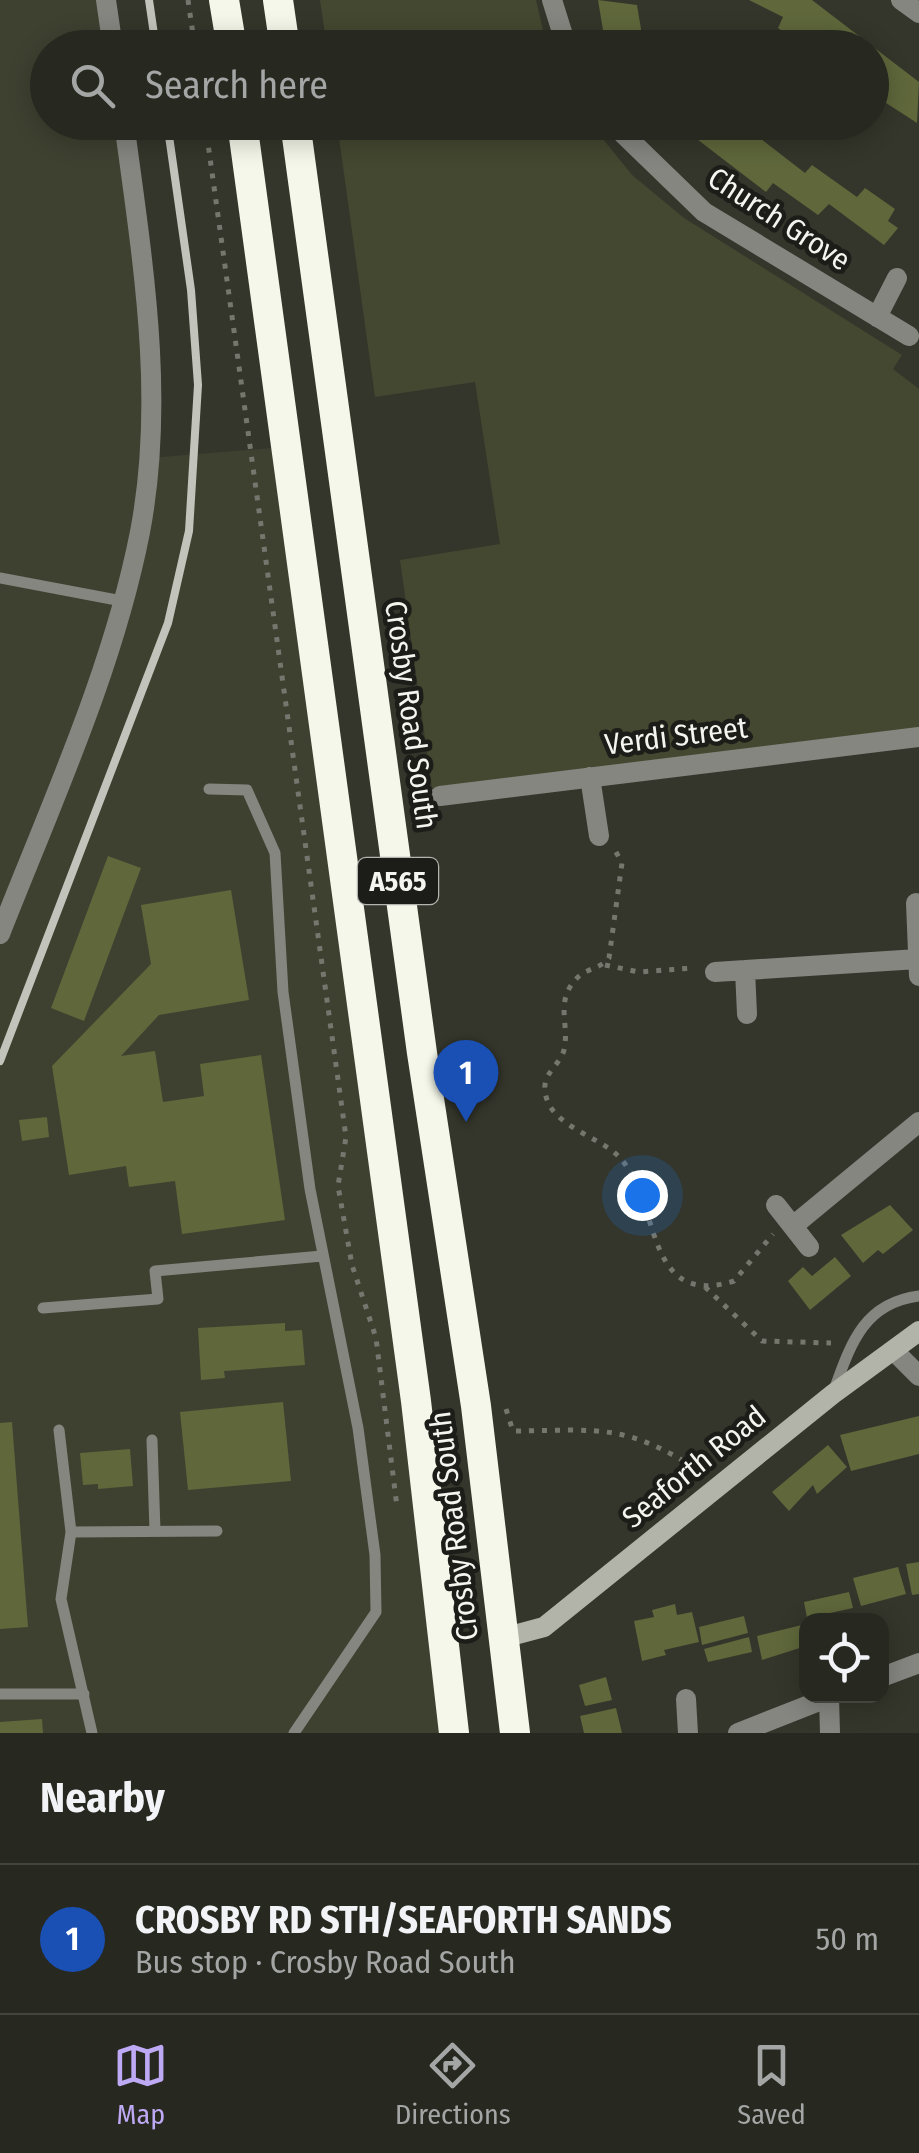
<!DOCTYPE html>
<html lang="en">
<head>
<meta charset="utf-8">
<style>
	:root { --surface:#272820; --page:#2f3029; --text:#f1f3f6; --muted:#a4a6a5; --line:#43443e; --accent:#bea9f5 }
	body { margin:0; font-family:"Fira Sans Condensed",sans-serif; background:var(--page); color:var(--text) }
	.controls { position:absolute; right:30px; bottom:30px; display:grid; overflow:hidden; border-radius:20px; box-shadow:0 5px 25px #0003 }
	.controls button { width:90px; height:90px; display:grid; place-items:center; padding:0; border:0; border-bottom:2px solid var(--line); background:var(--surface); color:var(--text); font:50px sans-serif }
	.you { position:absolute; left:642px; top:1195px; width:35px; height:35px; margin:-25px; border:8px solid #fff; border-radius:50%; background:#1a73e8; box-shadow:0 0 0 15px #1a73e833 }
	.badge { display:grid; place-items:center; width:65px; height:65px; border-radius:50%; background:var(--accent); color:#fff; font-size:32px; font-weight:700 }
	.pin { position:absolute; translate:-50% -82px; filter:drop-shadow(0 2px 5px #0008) }
	.pin::after { content:''; position:absolute; top:52px; width:35px; height:30px; background:inherit; clip-path:polygon(0 0,100% 0,50% 100%) }
	.list { margin:0; padding:0; list-style:none }
	h2 { display:flex; justify-content:space-between; align-items:center; height:130px; margin:0; padding:0 40px; font-size:42px }
	h2 small { font-size:32px; font-weight:400; color:var(--muted) }
	.list li { display:grid; grid-template-columns:65px 1fr auto; gap:30px; align-items:center; box-sizing:border-box; height:150px; padding:0 40px; border-top:2px solid var(--line) }
	.list b { display:block; font-size:38px; white-space:nowrap }
	.list p { margin:0; font-size:32px; white-space:nowrap; color:var(--muted) }
	.list em { font-size:32px; font-style:normal; color:var(--muted) }
	.icon { flex:none; width:55px; height:55px; fill:none; stroke:currentColor; stroke-width:2; stroke-linecap:round; stroke-linejoin:round }
	.map { position:relative; flex:none; width:919px; height:1733px; overflow:hidden }
	.search { position:absolute; background:var(--surface); box-shadow:0 5px 25px #0003; left:30px; right:30px; top:30px; height:110px; display:flex; align-items:center; gap:25px; box-sizing:border-box; padding:0 35px; border-radius:55px; color:var(--muted); font-size:38px }
	.sheet { height:280px; background:var(--surface) }
	nav { display:flex; justify-content:space-around; align-items:center; box-sizing:border-box; height:140px; border-top:2px solid var(--line); background:var(--surface); font-size:28px; color:var(--muted) }
	nav a { display:grid; justify-items:center; gap:5px }
	nav .on { color:var(--accent) }
	.map>svg:first-child { display:block }
	.built { fill:#3e4130 }
	.green { fill:#444830 }
	.building { fill:#5f673b }
	.lines { fill:none; stroke-linecap:round; stroke-linejoin:round }
	.path { stroke:#75776e; stroke-width:5; stroke-dasharray:5 8; stroke-linecap:butt }
	.lane { stroke:#858680; stroke-width:11 }
	.street { stroke:#858680; stroke-width:20 }
	.secondary { stroke:#b2b4aa; stroke-width:20 }
	.highway { stroke:#f4f7e9; stroke-width:30 }
	.rail { stroke:#c2c4bc; stroke-width:8 }
	.labels { text-anchor:middle; dominant-baseline:central; stroke-width:9; stroke-linejoin:round; paint-order:stroke }
	.shield { fill:#1c1d18; stroke:#b2b4ae; stroke-width:2.5 }
	.shield-label { font-size:28px; font-weight:bold; fill:#f3f5ee }
	.street-label { font-size:30px; fill:#f3f5ee; stroke:#1c1d18 }
</style>
</head>
<body>
<div class="map">
<svg width="919" height="1733" viewBox="0 0 919 1733">
	<rect width="100%" height="100%" fill="#34362b"/>
	<path class="built" d="M0,0H106L113,47L48,48V122L124,123L149,458L284,447L454,1733H0Z"/>
	<path class="green" d="M320,0H536L547,47H327Z
		M337,123H590L632,175L684,218L902,355L893,369L919,389V731L432,788L400,560L500,544L475,382L375,397Z"/>
	<path class="building" d="M598,0L637,5L643,41L606,48Z
		M749,0H812L919,82L917,123L880,99L884,92L872,84V48H807L778,28L783,17Z
		M691,122H739L805,173L812,165L857,197L865,188L895,209L888,221L898,228L884,245L829,204L818,215L773,183L766,192L689,133L695,126Z
		M108,856L141,868L84,1021L51,1008Z
		M231,890L249,1000L159,1015L121,1056L155,1051L163,1102L204,1096L200,1064L261,1055L285,1220L182,1234L175,1181L129,1187L126,1166L69,1175L52,1066L151,964L141,905Z
		M47,1117L49,1137L22,1141L19,1120Z
		M890,1205L913,1230L883,1254L878,1250L863,1263L841,1235Z
		M835,1257L851,1276L810,1310L788,1281L803,1267L812,1276Z
		M285,1323V1331L302,1330L305,1365L224,1371L225,1378L201,1380L198,1328Z
		M283,1402L291,1481L188,1490L180,1412Z
		M919,1416V1454L851,1471L840,1435Z
		M12,1422L28,1627L0,1629V1423Z
		M828,1445L847,1467L817,1494L813,1485L789,1511L772,1492Z
		M130,1449L133,1486L98,1489V1484L83,1485L80,1453Z
		M919,1562V1594L912,1595L906,1564Z
		M898,1567L906,1594L861,1606L853,1578Z
		M849,1592L853,1608L807,1618L804,1602Z
		M675,1604L677,1615L692,1612L699,1642L664,1650L666,1655L642,1661L634,1621L654,1617L652,1610Z
		M744,1616L748,1633L702,1645L699,1627Z
		M802,1625L806,1646L762,1660L757,1636Z
		M749,1637L752,1652L708,1662L704,1649Z
		M606,1677L612,1700L585,1706L579,1685Z
		M616,1708L622,1733H584L580,1716Z
		M42,1719L43,1733H0V1722Z"/>
	<g class="lines">
		<path class="path" d="M188,0L195,48
			M205,122L346,1137L338,1186L352,1265L376,1338L397,1507
			M616,852L622,863L609,958C600,969 587,968 577,978C554,1002 570,1023 564,1050C560,1065 543,1073 545,1090C547,1124 595,1135 616,1154C663,1196 640,1310 734,1281L773,1234
			M605,965L639,972L693,968
			M705,1287L762,1341L831,1343
			M506,1409L513,1431C601,1430 626,1423 703,1473"/>
		<path class="lane" d="M0,578L122,601
			M209,789L247,790L275,853L283,992L310,1189L358,1428L375,1555L376,1612L294,1733
			M43,1308L158,1299L155,1271L322,1256
			M834,1390C851,1343 864,1303 919,1296
			M59,1430L71,1532
			M152,1440L155,1531
			M0,1694H84
			M92,1733L61,1599L71,1532L217,1531"/>
		<path class="street" d="M106,0L113,48
			M552,0L567,48
			M901,0L919,13
			M611,122L704,212L909,336
			M877,317L897,278
			M590,777L599,836
			M440,796L919,737
			M916,903L919,976
			M0,934C51,804 113,670 140,532C166,396 142,258 124,122
			M745,970L747,1014
			M715,972L918,959
			M776,1205L809,1247
			M793,1226L919,1122
			M894,1351L919,1376
			M882,1677L919,1663
			M829,1697L830,1733
			M686,1699L688,1733
			M738,1733L832,1696"/>
		<path class="secondary" d="M503,1638L544,1627L833,1394L919,1331"/>
		<path class="highway" d="M224,0L232,48
			M278,0L285,48
			M242,122L416,1401L454,1733
			M295,122L422,1053L476,1406L515,1733"/>
		<path class="rail" d="M149,0L156,48
			M0,1061L168,623L189,531L198,385L191,290L167,122"/>
	</g>
	<g class="labels">
		<rect class="shield" x="358" y="858" width="80" height="46" rx="8"/>
		<g class="shield-label">
			<text x="398" y="881">A565</text>
		</g>
		<g class="street-label">
			<text transform="translate(779 219) rotate(33)">Church Grove</text>
			<text transform="translate(411 715) rotate(82)">Crosby Road South</text>
			<text transform="translate(676 736) rotate(-7)">Verdi Street</text>
			<text transform="translate(694 1467) rotate(-39)">Seaforth Road</text>
			<text transform="translate(454 1526) rotate(-97)">Crosby Road South</text>
		</g>
	</g>
</svg>
<div class="controls">
<button><svg class="icon" aria-label="locate" viewBox="0 0 24 24"><circle cx="12" cy="12" r="6"/><path d="M12 2v4M12 18v4M2 12h4M18 12h4"/></svg></button>
</div>
<div class="you"></div>
<div class="pin badge" style="left:466px;top:1122px;background:#1a4fb4">1</div>
<div class="search"><svg class="icon" aria-label="search" viewBox="0 0 24 24"><circle cx="10" cy="10" r="6"/><path d="M15 15l6 6"/></svg>Search here</div>
</div>
<section class="sheet">
<h2>Nearby<small></small></h2>
<ul class="list">
<li><span class="badge" style="background:#1a4fb4">1</span><div><b>CROSBY RD STH/SEAFORTH SANDS</b><p>Bus stop · Crosby Road South</p></div><em>50 m</em></li>
</ul>
</section>
<nav>
<a class="on"><svg class="icon" aria-label="map" viewBox="0 0 24 24"><path d="M3 6l6-2 6 2 6-2v14l-6 2-6-2-6 2zM9 4v14M15 6v14"/></svg>Map</a>
<a><svg class="icon" aria-label="directions" viewBox="0 0 24 24"><path d="M12 3l9 9-9 9-9-9zM9 14v-3h6M13 9l2 2-2 2"/></svg>Directions</a>
<a><svg class="icon" aria-label="saved" viewBox="0 0 24 24"><path d="M7 4h10v16l-5-4-5 4z"/></svg>Saved</a>
</nav>
</body>
</html>
